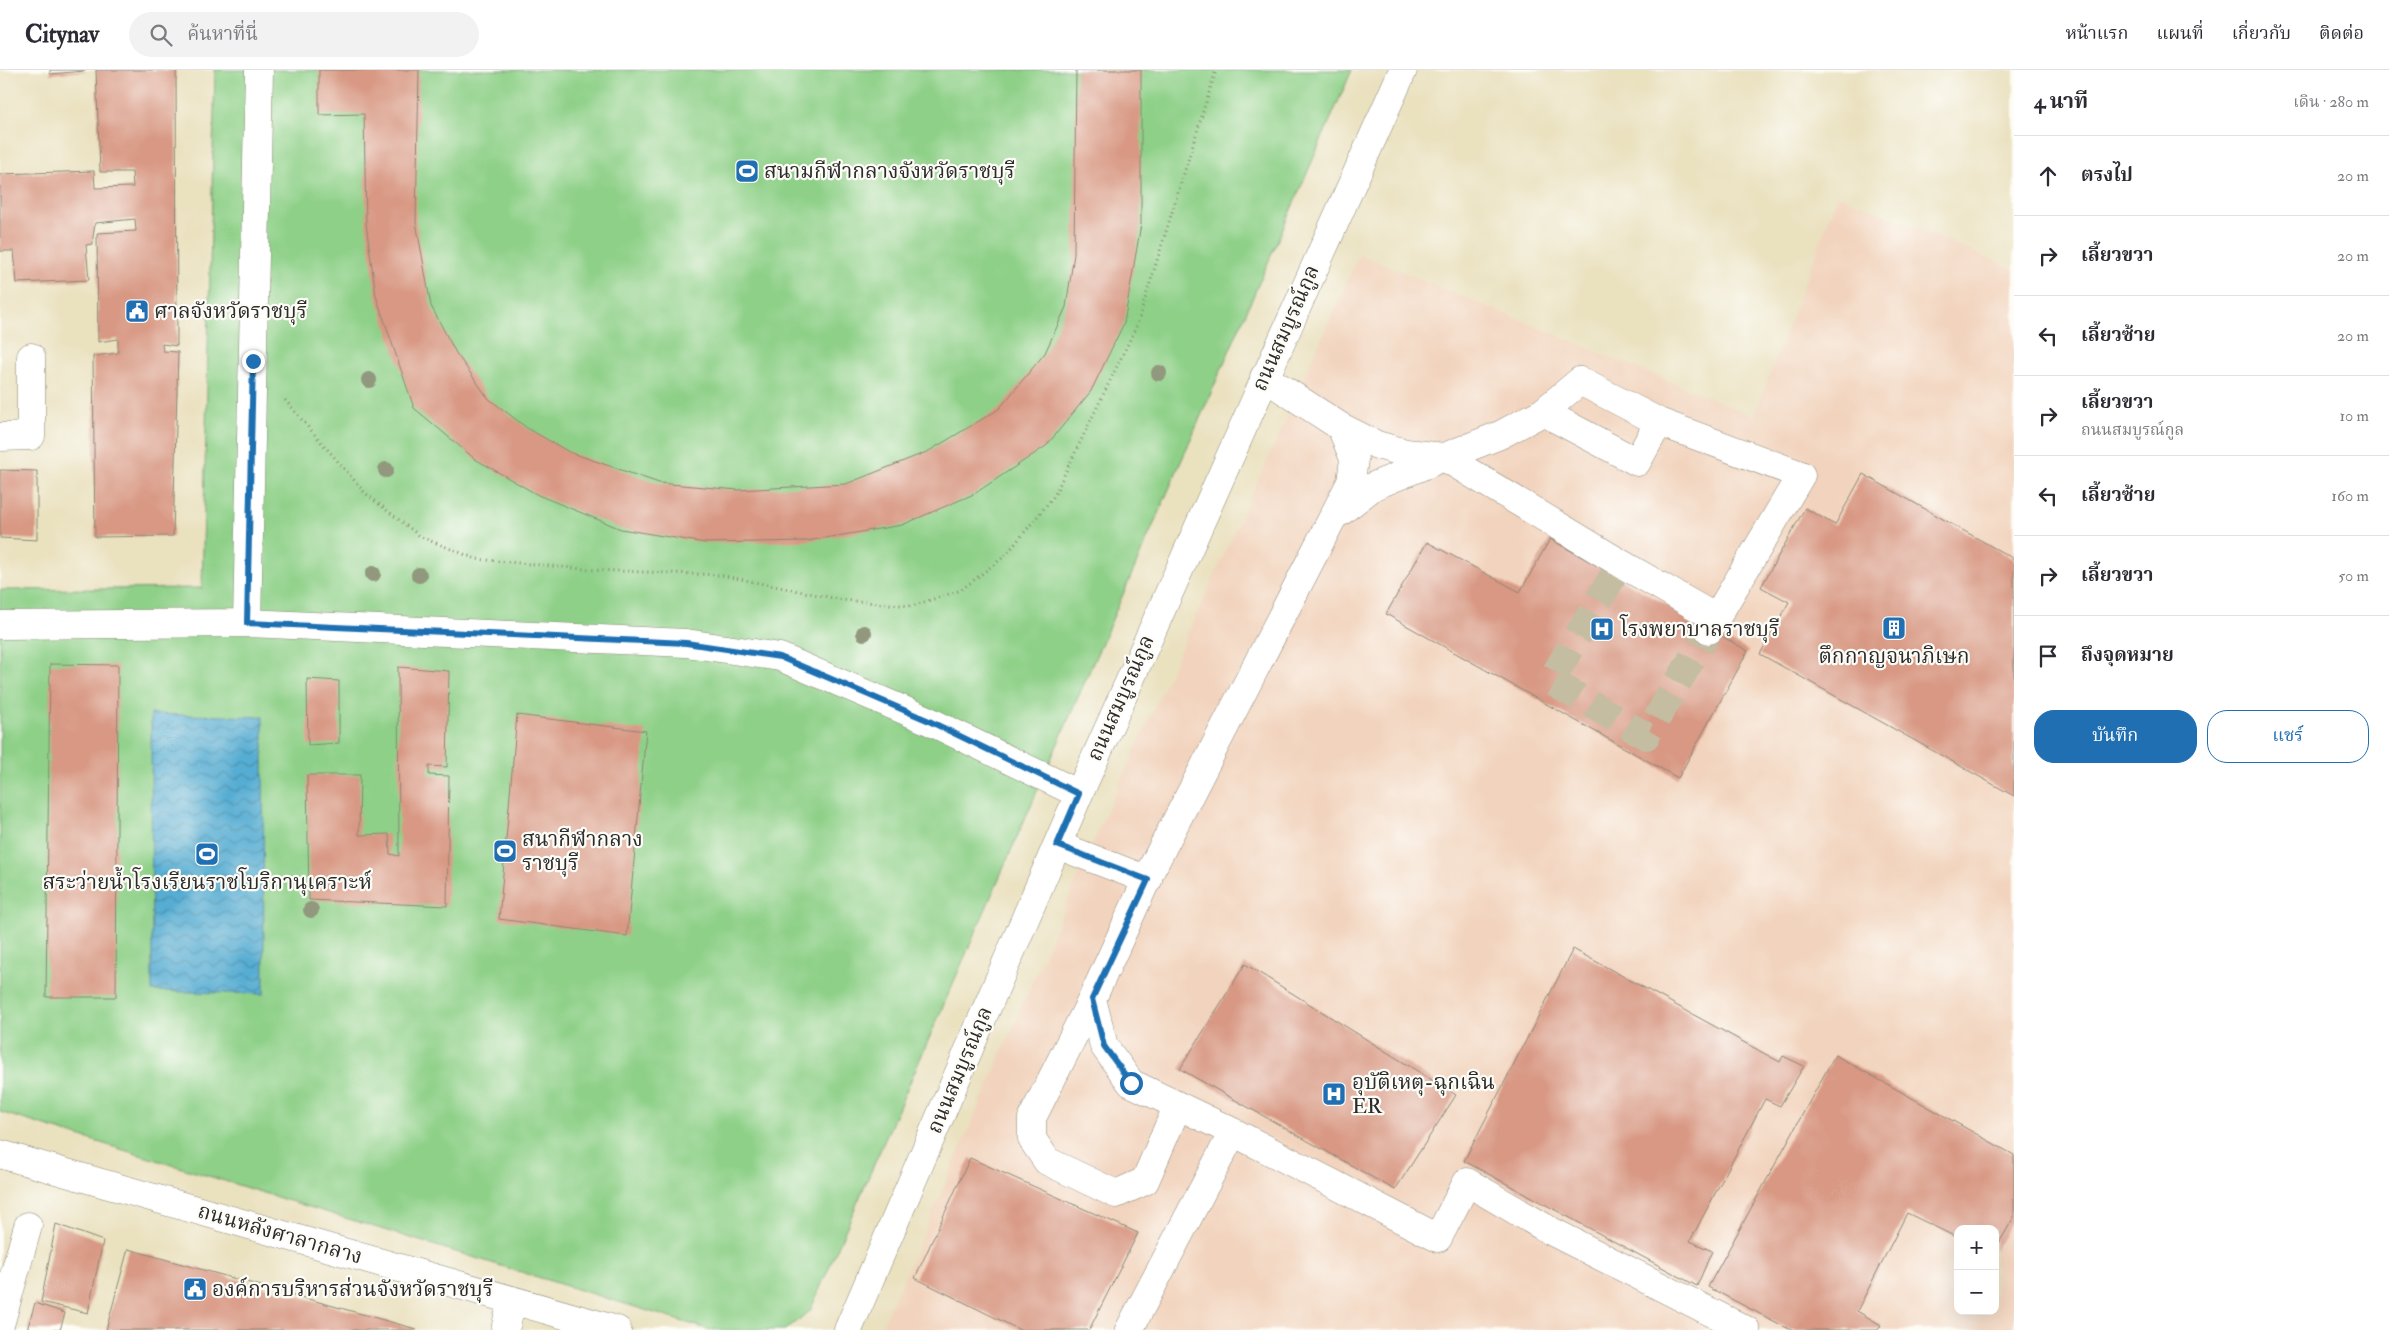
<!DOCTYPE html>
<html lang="th">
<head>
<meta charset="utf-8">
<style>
	:root { --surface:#fff; --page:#f2f2f3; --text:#2b2b33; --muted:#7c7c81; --line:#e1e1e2; --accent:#1f6fb2 }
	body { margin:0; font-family:"IM FELL Double Pica","Noto Serif Thai",serif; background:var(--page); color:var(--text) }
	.controls { position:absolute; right:15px; bottom:15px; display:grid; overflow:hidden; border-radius:10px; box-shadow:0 5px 20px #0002 }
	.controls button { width:45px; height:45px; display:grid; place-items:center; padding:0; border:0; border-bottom:1px solid var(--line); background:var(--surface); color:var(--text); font:25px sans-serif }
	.stop { position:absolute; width:15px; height:15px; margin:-11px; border:4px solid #1f6fb2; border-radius:50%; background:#fff }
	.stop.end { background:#1f6fb2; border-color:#fff; box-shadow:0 1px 5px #0008 }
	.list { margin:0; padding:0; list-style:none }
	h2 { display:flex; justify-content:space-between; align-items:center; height:65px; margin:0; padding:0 20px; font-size:21px }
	h2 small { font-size:16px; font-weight:400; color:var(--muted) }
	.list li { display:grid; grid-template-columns:32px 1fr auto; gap:15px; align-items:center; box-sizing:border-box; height:80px; padding:0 20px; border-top:1px solid var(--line) }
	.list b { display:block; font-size:19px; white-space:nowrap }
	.list p { margin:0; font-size:16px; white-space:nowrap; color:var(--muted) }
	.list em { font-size:16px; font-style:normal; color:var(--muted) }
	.actions { display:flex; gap:10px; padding:15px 20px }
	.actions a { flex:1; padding:11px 0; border:1px solid var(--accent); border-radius:20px; text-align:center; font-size:18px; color:var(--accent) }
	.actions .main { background:var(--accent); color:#fff }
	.icon { flex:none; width:28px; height:28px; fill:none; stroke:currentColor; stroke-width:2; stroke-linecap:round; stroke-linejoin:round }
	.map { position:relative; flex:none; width:2014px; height:1260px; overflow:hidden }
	header { display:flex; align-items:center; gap:30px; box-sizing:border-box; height:70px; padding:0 25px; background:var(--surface); border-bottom:1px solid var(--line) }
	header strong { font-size:24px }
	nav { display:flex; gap:28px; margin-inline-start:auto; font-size:18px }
	.search { width:350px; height:45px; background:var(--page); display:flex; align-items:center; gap:12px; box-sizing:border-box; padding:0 18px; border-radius:28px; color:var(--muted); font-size:19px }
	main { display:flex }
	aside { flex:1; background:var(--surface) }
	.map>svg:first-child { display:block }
	.built { fill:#f2d4be; fill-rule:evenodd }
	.garden { fill:#8ed088; stroke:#5c7e5a }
	.water { fill:url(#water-waves); stroke:#406c7f }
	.building { fill:#d89883 }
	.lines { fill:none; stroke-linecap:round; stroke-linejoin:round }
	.minor-tunnel { stroke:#c4bda1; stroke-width:28; stroke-dasharray:28 14; stroke-linecap:butt }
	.minor-casing { stroke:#8a8675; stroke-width:29 }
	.path { stroke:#8a8675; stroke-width:3; stroke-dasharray:1 4; stroke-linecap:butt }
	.minor { stroke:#fff; stroke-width:28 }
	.tree { fill:#91987d }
	.route { stroke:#1f6fb2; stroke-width:6 }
	.labels { text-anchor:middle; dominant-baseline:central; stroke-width:4.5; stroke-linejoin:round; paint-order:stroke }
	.poi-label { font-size:21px; fill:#2b2b2b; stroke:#fdfcf7; text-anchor:start }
	.street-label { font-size:21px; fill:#2b2b2b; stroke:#fdfcf7 }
</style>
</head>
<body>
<header>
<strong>Citynav</strong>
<div class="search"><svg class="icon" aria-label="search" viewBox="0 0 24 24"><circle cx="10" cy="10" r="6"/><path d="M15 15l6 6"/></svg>ค้นหาที่นี่</div>
<nav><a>หน้าแรก</a><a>แผนที่</a><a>เกี่ยวกับ</a><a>ติดต่อ</a></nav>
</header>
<main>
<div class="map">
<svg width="2014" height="1260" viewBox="0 0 2014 1260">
	<defs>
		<pattern id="water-waves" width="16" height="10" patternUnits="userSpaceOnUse" patternTransform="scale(1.25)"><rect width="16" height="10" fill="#56add3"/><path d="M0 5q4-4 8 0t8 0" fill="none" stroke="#478dab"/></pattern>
	</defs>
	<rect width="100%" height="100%" fill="#fdfcf7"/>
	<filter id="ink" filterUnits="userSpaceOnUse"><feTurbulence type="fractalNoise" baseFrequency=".02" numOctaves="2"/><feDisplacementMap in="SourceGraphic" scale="10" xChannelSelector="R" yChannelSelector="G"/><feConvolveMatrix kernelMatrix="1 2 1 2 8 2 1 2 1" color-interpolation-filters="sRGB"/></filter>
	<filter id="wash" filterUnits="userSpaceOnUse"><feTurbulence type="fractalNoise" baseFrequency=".0096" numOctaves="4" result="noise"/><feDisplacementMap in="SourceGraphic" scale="20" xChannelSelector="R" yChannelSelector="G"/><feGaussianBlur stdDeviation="1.12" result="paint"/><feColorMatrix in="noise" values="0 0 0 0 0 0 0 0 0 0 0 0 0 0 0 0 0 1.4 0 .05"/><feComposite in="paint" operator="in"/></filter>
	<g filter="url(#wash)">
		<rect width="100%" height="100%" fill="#eae1bf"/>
		<path class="built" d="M1838,125L2014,199V1260H879L900,1218L1101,754L1279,364L1359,184L1754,346ZM1958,1159H1995V1241H1958Z"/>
		<path class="garden" d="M215,0H1352L810,1241L785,1260H710L0,1042V520L202,518Z"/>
		<path class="water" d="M151,644L263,647L264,924L152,921Z"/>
		<g id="blocks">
			<path class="building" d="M50,0H85V1L50,4Z
				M96,0H176L177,276L162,274L163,281L178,282L173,466L95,467L93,286L118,283V269L98,272L97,163L136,161L135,149L95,153L92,174L86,175L89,210L17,213L14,181H0V104L94,101L95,118L133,117L132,102H100Z
				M319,0H419L416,152L431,236L456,283L488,328L527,358L569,382L659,413L738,420L846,414L929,381L999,339L1045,283L1066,237L1074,184L1076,0H1141V154L1124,253L1091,321L1046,376L974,424L902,455L807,471L705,473L621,459L538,425L475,389L414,338L376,226L366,154L364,44L319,45Z
				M0,400L37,401V470L0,468Z
				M1863,404L2014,489V726L1760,584L1789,532L1761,517L1805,438L1835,455Z
				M1550,469L1748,581L1678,708L1386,544L1427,472L1520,522Z
				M50,594L118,595L116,927H46Z
				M398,597L449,601L447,697L429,696V705L449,706L447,836L309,830L307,705H360L359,765L389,764L390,784L399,786Z
				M307,609L339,611V673L308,675Z
				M517,645L646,661L627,866L499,849Z
				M1573,879L1780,992L1783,986L1804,996L1780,1036L1765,1029L1690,1171L1712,1181L1697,1216L1464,1091Z
				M1245,894L1456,1025L1395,1120L1180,999Z
				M1835,985L2014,1085V1147L1995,1180V1159H1958V1168L1907,1143L1857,1241L1881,1255L1878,1260H1791L1708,1217Z
				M970,1088L1138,1163L1089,1260H1020L915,1208Z
				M56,1154L103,1171L88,1243L41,1232Z
				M128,1179L416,1259V1260H106Z
				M35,1233L65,1243L60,1260H27Z"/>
		</g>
	</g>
	<g filter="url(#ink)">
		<use href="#blocks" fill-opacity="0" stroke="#8a8675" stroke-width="1"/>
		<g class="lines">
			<path class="minor-tunnel" d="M1613,506L1551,611L1646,666L1709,560"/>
			<g class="minor-casing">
				<path id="minor" d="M1264,307L1341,357L1377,375L1406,383L1444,387L1500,365L1543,342L1580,311L1659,352L1801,405L1709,560
					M1543,342L1637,392L1659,352
					M1341,357L1354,389L1351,412L1152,798L1092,929L1104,976L1131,1013L1233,1062L1438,1168L1467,1112L1549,1160L1746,1260
					M0,367L31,366V287
					M1339,443L1374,416L1444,387L1620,493L1716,548
					M247,553L259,0
					M0,555L247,553L686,573L780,587L927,650L1079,724
					M1057,775L1148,810
					M1092,929L1032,1048V1069L1047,1091L1116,1124L1145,1111L1177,1037
					M0,1084L617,1260
					M0,1255L28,1156
					M505,1260L512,1230
					M848,1260L1079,724L1403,0
					M1129,1260L1233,1062"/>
			</g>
			<path class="path" d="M285,330L365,423L421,467L476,489L594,500L720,505L843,530L912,536L961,520L1006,485L1054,426L1137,255L1216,0"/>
			<use href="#minor" class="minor"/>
		</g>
		<g class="tree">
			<circle cx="1159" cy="303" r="8"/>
			<circle cx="369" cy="310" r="8"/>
			<circle cx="386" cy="400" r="8"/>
			<circle cx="373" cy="504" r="8"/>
			<circle cx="419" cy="505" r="8"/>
			<circle cx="864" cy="563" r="8"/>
			<circle cx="311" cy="840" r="8"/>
		</g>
	</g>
	<g class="lines" filter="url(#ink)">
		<path class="route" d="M253,291L247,553L686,573L780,587L927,650L1079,724L1057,775L1148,810L1092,929L1104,976L1131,1013"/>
	</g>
	<defs>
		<g id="stadium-square" transform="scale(1.25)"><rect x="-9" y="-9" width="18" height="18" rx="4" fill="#1f6fb2" stroke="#fdfcf7"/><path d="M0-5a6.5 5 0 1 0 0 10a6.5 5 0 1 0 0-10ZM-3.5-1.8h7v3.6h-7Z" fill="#fff"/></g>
		<g id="civic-square" transform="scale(1.25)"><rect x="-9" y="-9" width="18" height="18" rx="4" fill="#1f6fb2" stroke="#fdfcf7"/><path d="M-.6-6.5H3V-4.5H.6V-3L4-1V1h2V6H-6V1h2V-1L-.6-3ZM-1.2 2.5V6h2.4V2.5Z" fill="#fff"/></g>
		<g id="building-square" transform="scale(1.25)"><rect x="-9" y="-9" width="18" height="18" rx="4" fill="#1f6fb2" stroke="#fdfcf7"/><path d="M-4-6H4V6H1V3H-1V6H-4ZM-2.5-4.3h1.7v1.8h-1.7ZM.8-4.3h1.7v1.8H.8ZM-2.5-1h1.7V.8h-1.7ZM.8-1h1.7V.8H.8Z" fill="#fff"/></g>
		<g id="hospital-square" transform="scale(1.25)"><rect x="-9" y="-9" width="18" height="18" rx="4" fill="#1f6fb2" stroke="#fdfcf7"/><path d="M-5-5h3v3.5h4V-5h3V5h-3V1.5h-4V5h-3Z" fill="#fff"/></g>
	</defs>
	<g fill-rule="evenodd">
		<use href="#stadium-square" x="747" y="101"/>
		<use href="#civic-square" x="137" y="241"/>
		<use href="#building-square" x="1894" y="558"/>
		<use href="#hospital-square" x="1602" y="559"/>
		<use href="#stadium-square" x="505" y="781"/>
		<use href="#stadium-square" x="207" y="784"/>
		<use href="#hospital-square" x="1334" y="1024"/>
		<use href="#civic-square" x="195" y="1219"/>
	</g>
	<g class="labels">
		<g class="poi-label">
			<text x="764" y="101">สนามกีฬากลางจังหวัดราชบุรี</text>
			<text x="154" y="241">ศาลจังหวัดราชบุรี</text>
			<text x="1620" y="559">โรงพยาบาลราชบุรี</text>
			<text x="1894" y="586" text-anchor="middle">ตึกกาญจนาภิเษก</text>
			<text x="522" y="769">สนากีฬากลาง<tspan x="522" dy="24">ราชบุรี</tspan></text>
			<text x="207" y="812" text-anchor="middle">สระว่ายน้ำโรงเรียนราชโบริกานุเคราะห์</text>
			<text x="1352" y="1012">อุบัติเหตุ-ฉุกเฉิน<tspan x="1352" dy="24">ER</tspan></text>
			<text x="212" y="1219">องค์การบริหารส่วนจังหวัดราชบุรี</text>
		</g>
		<g class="street-label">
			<text transform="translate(1286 258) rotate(-66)">ถนนสมบูรณ์กูล</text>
			<text transform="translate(1121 628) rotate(-66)">ถนนสมบูรณ์กูล</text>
			<text transform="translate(960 1000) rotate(-67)">ถนนสมบูรณ์กูล</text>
			<text transform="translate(280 1164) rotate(16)">ถนนหลังศาลากลาง</text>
		</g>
	</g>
</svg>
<div class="controls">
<button>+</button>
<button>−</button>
</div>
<div class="stop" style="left:1131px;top:1013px"></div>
<div class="stop end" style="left:253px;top:291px"></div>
</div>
<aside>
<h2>4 นาที<small>เดิน · 280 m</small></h2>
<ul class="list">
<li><svg class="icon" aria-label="ahead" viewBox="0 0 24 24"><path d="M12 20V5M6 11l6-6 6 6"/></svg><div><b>ตรงไป</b></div><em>20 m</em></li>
<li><svg class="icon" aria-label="right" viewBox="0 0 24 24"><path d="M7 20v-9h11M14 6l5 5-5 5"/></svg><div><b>เลี้ยวขวา</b></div><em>20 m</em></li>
<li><svg class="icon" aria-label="left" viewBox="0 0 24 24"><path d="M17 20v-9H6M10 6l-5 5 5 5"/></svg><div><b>เลี้ยวซ้าย</b></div><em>20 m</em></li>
<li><svg class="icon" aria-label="right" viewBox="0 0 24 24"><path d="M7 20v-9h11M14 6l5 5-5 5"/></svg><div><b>เลี้ยวขวา</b><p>ถนนสมบูรณ์กูล</p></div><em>10 m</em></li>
<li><svg class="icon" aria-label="left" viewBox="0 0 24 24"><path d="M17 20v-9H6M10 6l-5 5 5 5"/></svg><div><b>เลี้ยวซ้าย</b></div><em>160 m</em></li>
<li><svg class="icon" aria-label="right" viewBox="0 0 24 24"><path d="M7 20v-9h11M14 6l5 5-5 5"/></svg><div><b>เลี้ยวขวา</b></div><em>50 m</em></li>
<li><svg class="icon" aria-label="arrive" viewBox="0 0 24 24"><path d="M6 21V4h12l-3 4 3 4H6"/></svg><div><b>ถึงจุดหมาย</b></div></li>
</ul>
<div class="actions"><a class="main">บันทึก</a><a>แชร์</a></div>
</aside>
</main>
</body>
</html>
